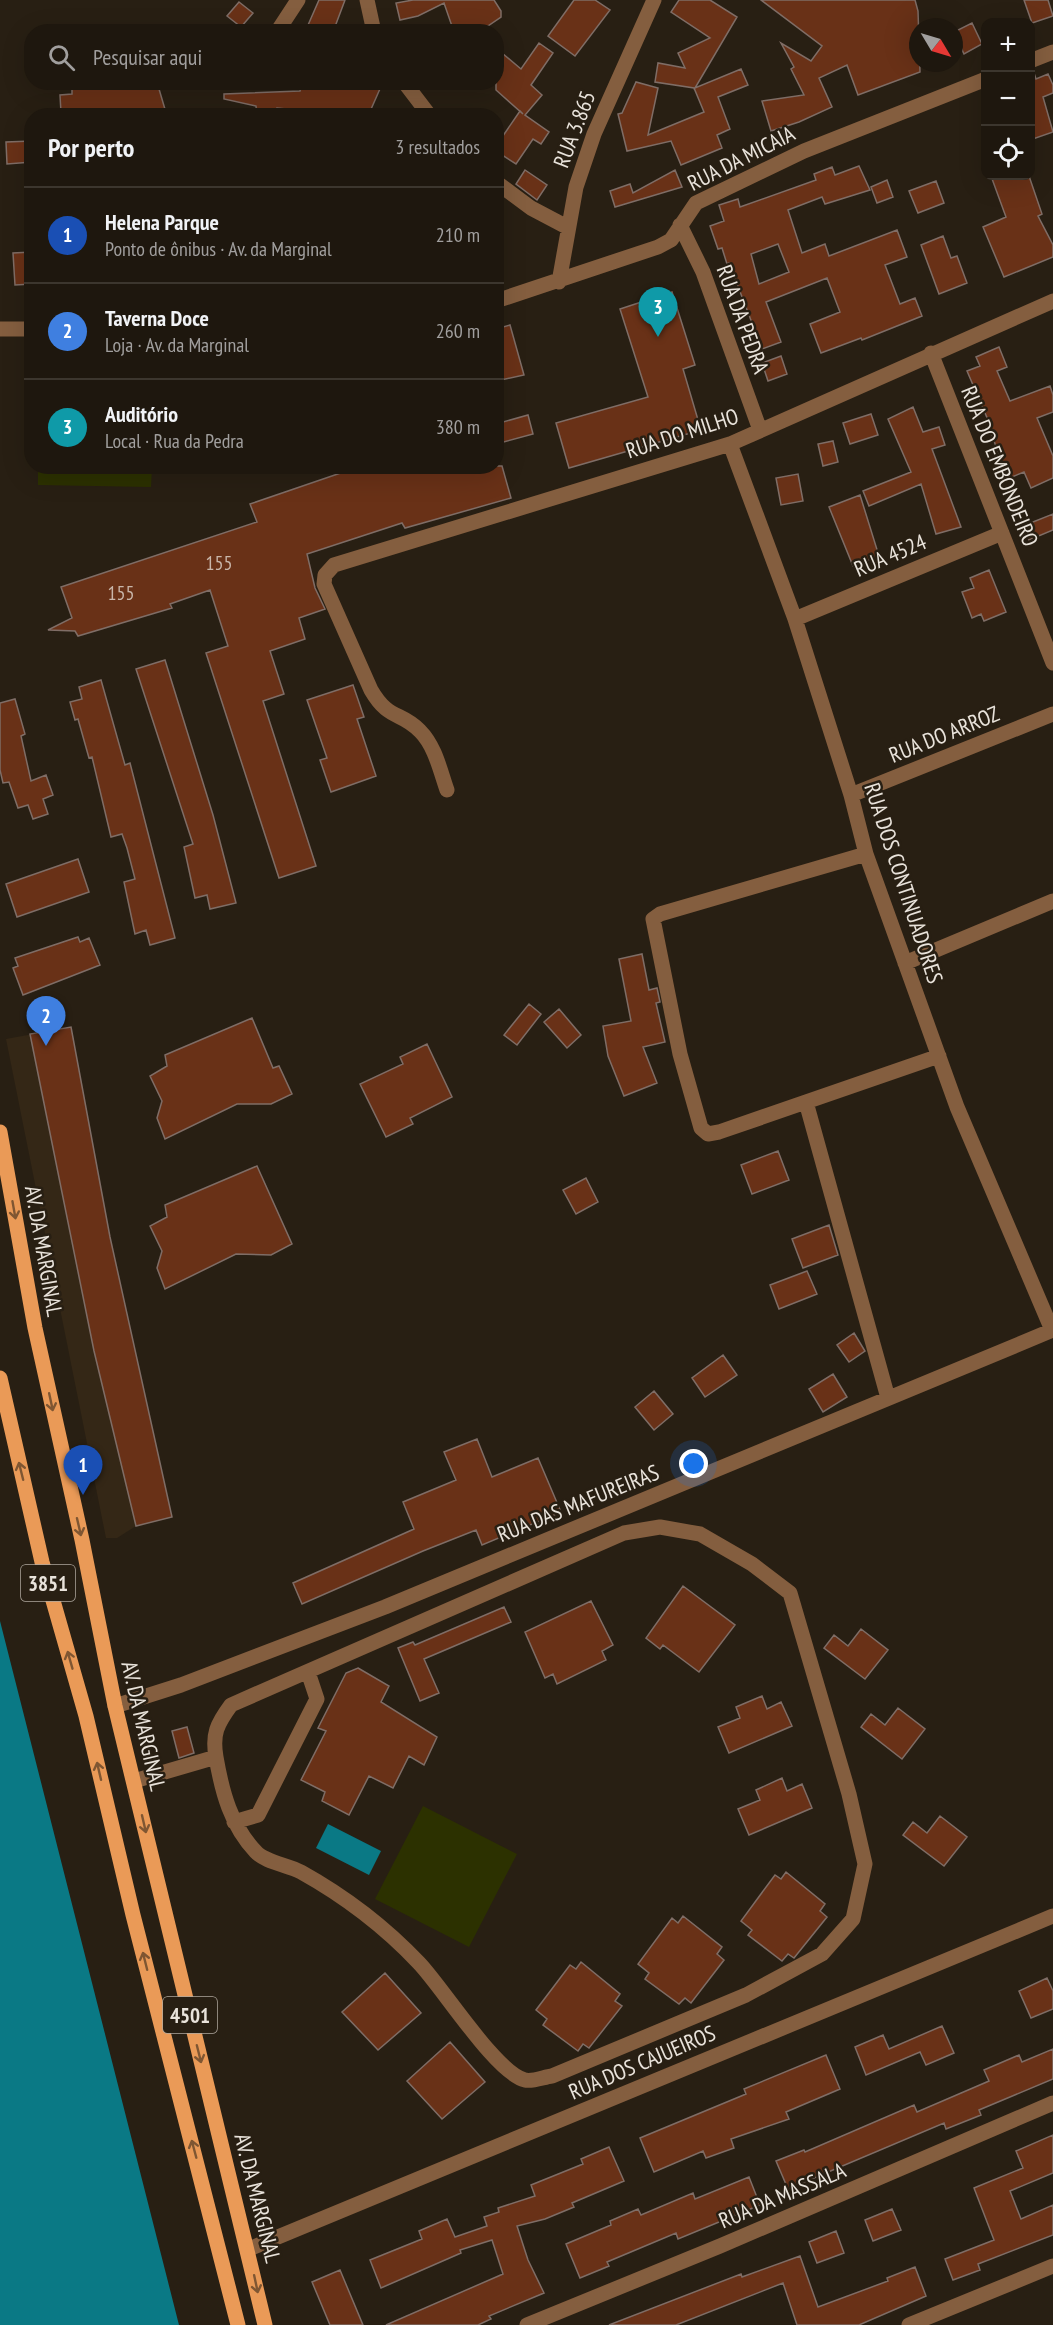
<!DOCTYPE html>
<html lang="pt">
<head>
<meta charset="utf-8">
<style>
	:root { --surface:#1e170e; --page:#2b241c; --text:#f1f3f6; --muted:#a19f9e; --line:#3c362e; --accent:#85cf4c }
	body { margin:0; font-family:"PT Sans Narrow",sans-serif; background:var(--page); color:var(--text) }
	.controls { position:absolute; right:18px; top:18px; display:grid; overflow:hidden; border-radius:12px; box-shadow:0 6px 24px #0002 }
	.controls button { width:54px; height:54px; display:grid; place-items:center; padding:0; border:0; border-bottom:2px solid var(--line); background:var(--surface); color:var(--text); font:30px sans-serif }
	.compass { position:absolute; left:909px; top:18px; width:54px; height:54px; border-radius:50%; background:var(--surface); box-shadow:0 6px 24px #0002; rotate:128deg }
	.you { position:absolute; left:694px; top:1464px; width:21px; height:21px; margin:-15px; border:4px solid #fff; border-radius:50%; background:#1a73e8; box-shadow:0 0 0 9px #1a73e833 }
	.badge { display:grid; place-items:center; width:39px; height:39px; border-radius:50%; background:var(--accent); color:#fff; font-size:20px; font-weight:700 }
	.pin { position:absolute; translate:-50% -50px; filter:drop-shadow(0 2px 3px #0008) }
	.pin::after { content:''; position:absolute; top:32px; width:21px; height:18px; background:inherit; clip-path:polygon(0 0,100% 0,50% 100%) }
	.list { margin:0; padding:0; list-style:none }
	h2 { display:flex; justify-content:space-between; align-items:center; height:78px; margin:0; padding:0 24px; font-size:26px }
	h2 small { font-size:20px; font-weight:400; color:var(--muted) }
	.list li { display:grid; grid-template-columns:39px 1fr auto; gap:18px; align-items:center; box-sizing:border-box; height:96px; padding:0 24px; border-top:2px solid var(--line) }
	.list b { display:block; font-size:22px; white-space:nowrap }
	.list p { margin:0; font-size:20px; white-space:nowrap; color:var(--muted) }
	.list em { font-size:20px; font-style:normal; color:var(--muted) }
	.icon { flex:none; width:33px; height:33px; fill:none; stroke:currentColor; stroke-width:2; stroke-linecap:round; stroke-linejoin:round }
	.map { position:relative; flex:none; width:1053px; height:2325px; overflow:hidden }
	.search { position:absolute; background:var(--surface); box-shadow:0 6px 24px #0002; left:24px; top:24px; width:480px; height:66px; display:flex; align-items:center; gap:15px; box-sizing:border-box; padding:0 21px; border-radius:24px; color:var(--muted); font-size:22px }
	.panel { position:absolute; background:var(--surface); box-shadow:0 6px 24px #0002; left:24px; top:108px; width:480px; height:366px; border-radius:24px }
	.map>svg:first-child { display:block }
	.built { fill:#342716 }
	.green { fill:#2c3100 }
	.water { fill:#0a7985 }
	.building { fill:#693117; stroke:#7f6d66; stroke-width:1.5; fill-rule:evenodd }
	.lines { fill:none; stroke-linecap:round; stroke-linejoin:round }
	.minor { stroke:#845e3f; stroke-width:15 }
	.major { stroke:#ea9a57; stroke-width:15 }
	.oneway { stroke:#7f5632 }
	.labels { text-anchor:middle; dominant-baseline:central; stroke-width:5; stroke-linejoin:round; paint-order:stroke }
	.number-label { font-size:20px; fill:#c9b6aa }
	.shield { fill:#281f13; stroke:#afa89f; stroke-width:1.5 }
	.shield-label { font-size:21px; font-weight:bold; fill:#e9e3db }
	.street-label { font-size:22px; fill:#e9e3db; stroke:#281f13 }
</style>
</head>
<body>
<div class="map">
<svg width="1053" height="2325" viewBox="0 0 1053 2325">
	<rect width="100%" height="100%" fill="#281f13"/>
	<path class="built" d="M71,1027L110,1237L172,1517L136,1526L117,1538H106L6,1039Z"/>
	<path class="green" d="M38,467H152L151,487L38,485Z
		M423,1806L517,1854L469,1947L375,1899Z"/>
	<path class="water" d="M0,1621L179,2325H0Z
		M328,1824L381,1851L369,1875L316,1848Z"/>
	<path class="building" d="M319,0H345L333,32H305Z
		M413,0H494L501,11V17L479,32H454L444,3L418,16L400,20L396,3Z
		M574,0H595L610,10L575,56L548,36Z
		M679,0H710L737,17L695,88L741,69L748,85L718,97L730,129L717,135L722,148L681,165L671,141L627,151L618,114L622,113L636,82L658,88L648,135L704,112L694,88L655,82L658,63L685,68L678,53L710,38L671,12Z
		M761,0H915L918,11L920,72L858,95L847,65L819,78L832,107L799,122L771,131L762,101L804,95L791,69L794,67L781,43L811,61L822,46Z
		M1024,0H1048L1053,16L1032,23Z
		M239,2L253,13L241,27L227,16Z
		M972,23L982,44L964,54L954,32Z
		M539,43L553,53L531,85L542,95L525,115L549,132L541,144L533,139L516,164L496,151V146L520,111L523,114L496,90V48L521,69Z
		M1030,70H1033L1036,79L1048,74L1053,85V93L1043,97L1053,132L1030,140Z
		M86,82H162L159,89L167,116H100L99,110L61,113L60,95L72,94V89L85,88Z
		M302,82H383L368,116H318L319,112L277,108V116H257L256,106L224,99V94L300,91Z
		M32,141V162L7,164L6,142Z
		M859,166L870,190L825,204L822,197L788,210L802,253L825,244L829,256L897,230L907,257L885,265L900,304L915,298L922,316L862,340L861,338L821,353L810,324L840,312L827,278L766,302L781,342L762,349L729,263L727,264L722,248L718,249L710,226L724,221L719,205L738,199L740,207L816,180L814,174L832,167L835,175ZM778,244L789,272L759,284L751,254Z
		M525,170L547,185L537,200L516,184Z
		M675,170L682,187L615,207L610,191L630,184L633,193Z
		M991,176H1029L1042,214L1038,216L1053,245V257L1004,277L983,227L1006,217Z
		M887,180L893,197L877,203L871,187Z
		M936,181L944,203L918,213L909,191Z
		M943,236L951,258L957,256L967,283L939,294L921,245Z
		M32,252V284L15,285L13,253Z
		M672,292L695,365L683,369L701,430L569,468L556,423L648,397L620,309Z
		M510,325L524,375L496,381V329Z
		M999,347L1007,367L997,371L1010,401L1050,386L1053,395V412L1037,418L1053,456V478L1031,488L1024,472L1002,481L995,465L1002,462L989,428L991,427L967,371L980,366L976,357Z
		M781,356L787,374L768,381L762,363Z
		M913,407L923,432L939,427L945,445L932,449L961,527L936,534L921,484L869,506L863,491L911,472L888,419Z
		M871,414L878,435L850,444L843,423Z
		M528,415L533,434L496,444V424Z
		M833,441L838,462L823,466L818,444Z
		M361,466H502L511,498L405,528L402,523L307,554L315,588L325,609L299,618L305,639L270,651L284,694L263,701L316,866L279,878L206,653L228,646L210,590L170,604L172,608L78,636L75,631L48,630L72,618L61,587L257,522L250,504Z
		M798,474L803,501L781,505L776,478Z
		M860,495L879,556L853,566L829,507Z
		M1053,514V530L1029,540L1023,526Z
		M989,570L1006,612L984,621L981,614L972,618L962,592L974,588L970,578Z
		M165,660L213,815L236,903L210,909L207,895L195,898L184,847L193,844L136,669Z
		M101,680L125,765L130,763L175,938L150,945L146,930L135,934L124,882L135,879L127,848L122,834L111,837L92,757L89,758L78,719L75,720L70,702L82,699L79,687Z
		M353,685L364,717L357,719L376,776L331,792L320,760L327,758L307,700Z
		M15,699L25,734L21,736L31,781L46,775L53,795L43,799L48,814L33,819L28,805L18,808L9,782L3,783L0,770V703Z
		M78,859L89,892L17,917L6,884Z
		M78,937L80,942L89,938L100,965L23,995L13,968L18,966L15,958Z
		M642,954L649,990L657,988L660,1002L656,1003L665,1042L643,1047L657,1083L624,1096L608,1056L603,1026L631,1021L619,959Z
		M529,1004L541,1014L517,1045L504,1035Z
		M559,1009L581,1035L567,1048L544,1022Z
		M252,1018L273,1068L279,1066L292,1094L271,1104H237L165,1139L157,1118L162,1101L150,1076L167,1066L165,1055Z
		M71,1027L110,1237L172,1517L136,1526L94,1351L30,1034Z
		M427,1044L452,1097L410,1118L413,1124L386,1137L360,1084L403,1064L400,1057Z
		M778,1151L789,1180L752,1194L741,1165Z
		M257,1166L292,1244L271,1255L236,1254L165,1289L157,1268L162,1251L150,1226L167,1217L165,1205Z
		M586,1178L598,1202L576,1214L563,1190Z
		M829,1225L838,1255L803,1268L792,1239Z
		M807,1271L817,1294L779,1309L770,1285Z
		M854,1333L865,1351L849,1362L837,1345Z
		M723,1355L737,1375L705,1397L692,1378Z
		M833,1374L847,1397L823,1412L809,1389Z
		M654,1391L673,1414L654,1430L635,1407Z
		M477,1439L492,1477L538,1458L561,1512L482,1545L476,1530L423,1551L302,1604L293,1583L414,1529L403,1502L456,1480L444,1452Z
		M683,1586L735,1625L699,1672L663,1645L660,1649L646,1638Z
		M591,1601L613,1645L602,1651L606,1660L557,1684L553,1674L545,1678L525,1632Z
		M504,1607L511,1622L424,1659L439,1693L420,1701L398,1648L413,1642L415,1645Z
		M861,1629L888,1650L865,1679L824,1648L834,1635L848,1646Z
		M358,1668L389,1686L381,1702L437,1737L424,1765L409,1756L393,1788L369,1776L349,1815L322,1801L325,1792L301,1780L326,1731L318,1728L346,1673Z
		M762,1696L767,1709L781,1702L792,1726L729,1753L718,1727L740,1718L736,1707Z
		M898,1708L925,1729L902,1759L861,1727L871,1714L885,1725Z
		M187,1727L194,1753L179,1758L172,1731Z
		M782,1778L787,1791L802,1784L812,1808L749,1835L738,1809L760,1800L756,1790Z
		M940,1816L967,1837L944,1866L903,1835L913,1822L927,1833Z
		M786,1872L825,1904L820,1911L827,1917L794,1958L788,1954L782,1961L748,1935L752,1930L741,1921L775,1875L781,1879Z
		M683,1916L722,1947L717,1954L724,1960L691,2003L685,1998L679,2004L645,1979L649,1973L638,1964L672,1918L678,1923Z
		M581,1962L620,1994L615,2001L622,2006L589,2048L583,2044L578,2051L543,2025L547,2019L536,2010L570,1965L576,1969Z
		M385,1973L421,2013L378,2050L342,2012Z
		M1047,1978L1053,1991V2009L1031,2018L1019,1991Z
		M942,2026L954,2053L926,2065L920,2052L866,2075L855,2047L883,2035L889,2049Z
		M450,2042L485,2082L442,2119L407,2081Z
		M1053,2049V2079L979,2110L981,2115L946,2129L944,2123L788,2189L776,2161L804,2150L805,2152L914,2105L917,2112L989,2081L984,2070L1019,2055L1022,2062Z
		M826,2055L840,2089L786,2112L789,2119L731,2139L734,2148L706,2158L703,2151L654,2172L640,2138L746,2094L744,2089Z
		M1053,2135V2173L1010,2191L1021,2219L1053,2205V2235L978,2264L980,2270L953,2280L945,2259L994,2240L974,2188L1023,2168L1016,2151Z
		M609,2147L624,2181L572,2203L574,2207L545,2219L517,2226L528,2260L544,2293L489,2316L491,2319L478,2325H386L503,2274L492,2240L460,2250L461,2253L381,2288L370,2260L422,2239L419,2231L447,2219L455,2237L487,2226L484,2217L499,2212L498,2208L535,2196L531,2185L583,2164L581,2159Z
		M749,2177L760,2205L678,2239L676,2233L607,2262L609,2266L580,2278L566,2244L611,2225L610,2221L638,2209L641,2215L693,2193L695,2199Z
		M892,2209L901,2230L873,2241L865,2220Z
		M836,2231L844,2253L817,2263L809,2242Z
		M800,2256L818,2307L888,2281L887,2278L915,2267L926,2296L859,2325H797L783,2283L676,2325H609L741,2274L742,2277Z
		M340,2270L363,2325H330L312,2282Z"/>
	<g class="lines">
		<path class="minor" d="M367,0L374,32
			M277,32L298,0
			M1030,61L1053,52
			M404,82L430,116
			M496,182L531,208L567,227
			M680,225L703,272L760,430
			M559,282L576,187L594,134L654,0
			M496,301L658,247L671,240L696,203L804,151L986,79
			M0,329H32
			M931,353L1053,663
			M730,444L795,619L851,795L866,854L957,1107L1052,1330
			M795,619L1002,533
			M447,790C440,770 435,746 420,731C401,711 389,721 371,690L324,584L325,575L334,565L730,444L1053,301
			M851,795L1053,714
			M866,854L660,914L653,919L680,1054L701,1128L708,1134L719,1132L939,1056
			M905,963L1053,901
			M806,1102L888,1398
			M115,1706L181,1685L385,1607L1053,1330
			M134,1781L216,1757C212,1734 217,1724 231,1705L624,1533L660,1527L700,1534L752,1564L790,1593L849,1794L865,1864L853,1919L822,1954L746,1995L552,2076C544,2077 532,2082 525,2080C496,2073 443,1988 419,1963C384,1926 346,1897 301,1872C288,1865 265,1862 256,1852C231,1826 222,1792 216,1757
			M234,1822L258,1815L317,1699L308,1672
			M249,2249L1053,1916
			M527,2325L720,2246L1053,2103
			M909,2325L1053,2266"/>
		<path class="major" d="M0,1132L35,1328L82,1540L115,1706L265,2325
			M0,1378L42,1562L86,1716L133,1915L238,2325"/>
	</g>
	<defs><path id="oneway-shaft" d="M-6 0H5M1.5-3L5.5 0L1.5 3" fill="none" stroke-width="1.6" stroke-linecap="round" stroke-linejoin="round" transform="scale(1.5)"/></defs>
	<g class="oneway">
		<use href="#oneway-shaft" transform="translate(14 1210) rotate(80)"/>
		<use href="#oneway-shaft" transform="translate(51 1402) rotate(78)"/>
		<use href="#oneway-shaft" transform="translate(21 1471) rotate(-104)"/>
		<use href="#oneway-shaft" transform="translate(79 1527) rotate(77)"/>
		<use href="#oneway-shaft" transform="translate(70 1660) rotate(-106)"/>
		<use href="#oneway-shaft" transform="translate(99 1771) rotate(-103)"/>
		<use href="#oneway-shaft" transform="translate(144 1824) rotate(77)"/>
		<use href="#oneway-shaft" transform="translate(145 1961) rotate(-104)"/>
		<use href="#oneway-shaft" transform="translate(199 2054) rotate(76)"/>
		<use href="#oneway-shaft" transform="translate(194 2149) rotate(-105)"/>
		<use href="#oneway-shaft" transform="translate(256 2284) rotate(78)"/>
	</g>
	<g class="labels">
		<g class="number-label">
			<text x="219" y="563">155</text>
			<text x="121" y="593">155</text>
		</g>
		<g class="shield">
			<rect x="21" y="1565" width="54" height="36" rx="4.5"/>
			<rect x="163" y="1997" width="54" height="36" rx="4.5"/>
		</g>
		<g class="shield-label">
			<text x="48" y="1583">3851</text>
			<text x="190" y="2015">4501</text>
		</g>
		<g class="street-label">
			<text transform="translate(574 129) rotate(-69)">RUA 3.865</text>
			<text transform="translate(741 158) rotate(-27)">RUA DA MICAIA</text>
			<text transform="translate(743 319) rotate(70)">RUA DA PEDRA</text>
			<text transform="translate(682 433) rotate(-18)">RUA DO MILHO</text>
			<text transform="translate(1000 466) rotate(68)">RUA DO EMBONDEIRO</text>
			<text transform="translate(890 555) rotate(-23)">RUA 4524</text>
			<text transform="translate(944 734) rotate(-22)">RUA DO ARROZ</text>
			<text transform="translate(904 883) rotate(72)">RUA DOS CONTINUADORES</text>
			<text transform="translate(44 1251) rotate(80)">AV. DA MARGINAL</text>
			<text transform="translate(578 1503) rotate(-22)">RUA DAS MAFUREIRAS</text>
			<text transform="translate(144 1726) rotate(77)">AV. DA MARGINAL</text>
			<text transform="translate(642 2062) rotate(-23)">RUA DOS CAJUEIROS</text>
			<text transform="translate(782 2195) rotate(-23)">RUA DA MASSALA</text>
			<text transform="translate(258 2198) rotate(76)">AV. DA MARGINAL</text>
		</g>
	</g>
</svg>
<div class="controls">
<button>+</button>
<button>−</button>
<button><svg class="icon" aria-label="locate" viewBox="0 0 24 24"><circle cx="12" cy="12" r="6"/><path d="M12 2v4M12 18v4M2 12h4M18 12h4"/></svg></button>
</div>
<svg class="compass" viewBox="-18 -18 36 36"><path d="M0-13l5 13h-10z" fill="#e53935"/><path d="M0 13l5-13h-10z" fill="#a19f9e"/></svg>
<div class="you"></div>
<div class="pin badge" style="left:83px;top:1495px;background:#1a4fb4">1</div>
<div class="pin badge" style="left:46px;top:1046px;background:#3f7fe0">2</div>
<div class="pin badge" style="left:658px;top:337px;background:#0f9aa8">3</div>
<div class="search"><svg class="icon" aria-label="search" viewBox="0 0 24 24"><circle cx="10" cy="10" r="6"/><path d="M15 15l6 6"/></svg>Pesquisar aqui</div>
<section class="panel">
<h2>Por perto<small>3 resultados</small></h2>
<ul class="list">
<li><span class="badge" style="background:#1a4fb4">1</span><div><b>Helena Parque</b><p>Ponto de ônibus · Av. da Marginal</p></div><em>210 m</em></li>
<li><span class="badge" style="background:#3f7fe0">2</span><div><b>Taverna Doce</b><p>Loja · Av. da Marginal</p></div><em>260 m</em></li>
<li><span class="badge" style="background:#0f9aa8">3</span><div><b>Auditório</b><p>Local · Rua da Pedra</p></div><em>380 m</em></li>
</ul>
</section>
</div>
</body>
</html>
